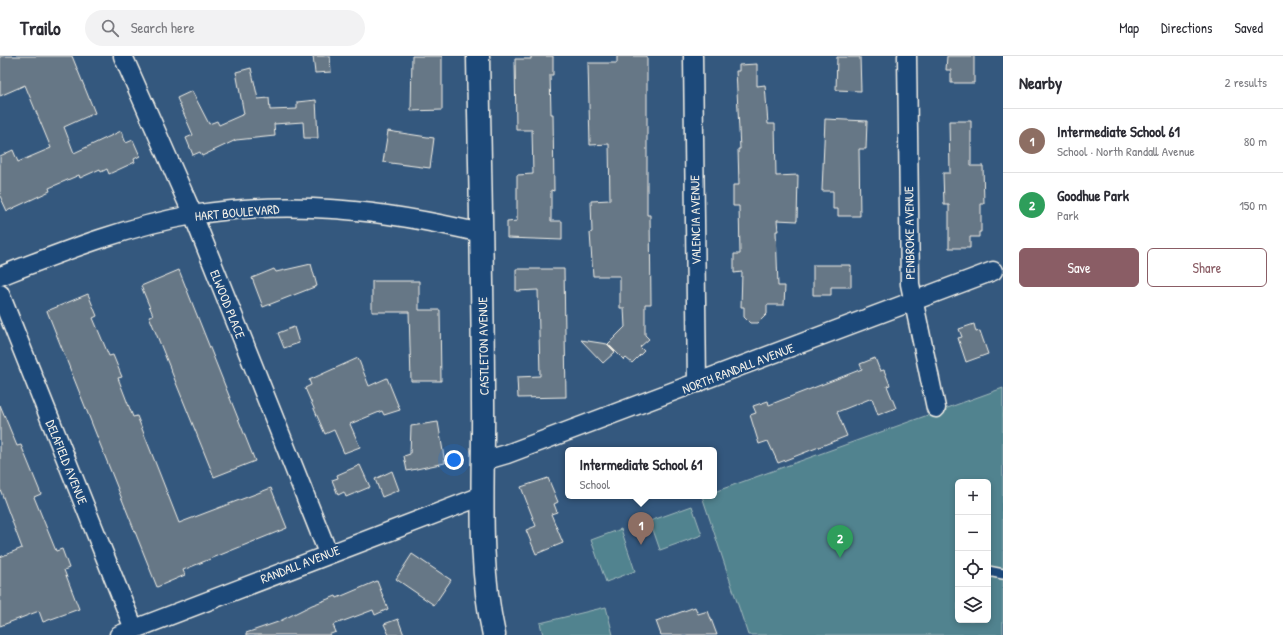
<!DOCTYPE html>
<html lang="en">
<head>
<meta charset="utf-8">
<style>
	:root { --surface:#fff; --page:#f2f2f3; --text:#2b2b33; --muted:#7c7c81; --line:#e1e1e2; --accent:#8a5d65 }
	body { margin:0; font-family:"Patrick Hand",sans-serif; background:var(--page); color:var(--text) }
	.controls { position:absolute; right:12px; bottom:12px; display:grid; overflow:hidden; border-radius:6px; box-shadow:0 2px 6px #0003 }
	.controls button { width:36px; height:36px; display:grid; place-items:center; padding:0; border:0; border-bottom:1px solid var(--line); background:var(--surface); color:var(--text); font:20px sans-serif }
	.you { position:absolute; left:454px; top:404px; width:14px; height:14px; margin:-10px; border:3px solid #fff; border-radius:50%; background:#1a73e8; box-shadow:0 0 0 6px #1a73e833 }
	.badge { display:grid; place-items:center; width:26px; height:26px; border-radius:50%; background:var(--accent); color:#fff; font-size:13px; font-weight:700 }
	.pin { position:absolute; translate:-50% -33px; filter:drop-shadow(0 1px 2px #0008) }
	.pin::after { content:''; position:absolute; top:21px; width:14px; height:12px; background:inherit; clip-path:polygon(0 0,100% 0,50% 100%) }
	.popup { position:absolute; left:565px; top:391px; width:152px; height:52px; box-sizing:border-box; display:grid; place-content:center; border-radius:6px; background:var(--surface); filter:drop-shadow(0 1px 3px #0005); font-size:13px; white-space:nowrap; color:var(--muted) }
	.popup b { font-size:15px; color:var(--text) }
	.popup::after { content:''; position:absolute; left:50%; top:100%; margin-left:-8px; border:8px solid transparent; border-top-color:var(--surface) }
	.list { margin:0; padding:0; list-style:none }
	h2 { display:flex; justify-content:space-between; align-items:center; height:52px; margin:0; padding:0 16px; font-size:17px }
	h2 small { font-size:13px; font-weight:400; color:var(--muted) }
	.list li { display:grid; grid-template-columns:26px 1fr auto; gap:12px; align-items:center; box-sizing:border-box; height:64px; padding:0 16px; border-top:1px solid var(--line) }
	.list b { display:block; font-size:15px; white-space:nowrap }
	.list p { margin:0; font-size:13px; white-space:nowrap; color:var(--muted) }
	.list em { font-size:13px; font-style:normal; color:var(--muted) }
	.actions { display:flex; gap:8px; padding:12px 16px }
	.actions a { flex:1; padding:9px 0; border:1px solid var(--accent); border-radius:6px; text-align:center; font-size:14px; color:var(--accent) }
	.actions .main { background:var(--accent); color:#fff }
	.icon { flex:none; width:22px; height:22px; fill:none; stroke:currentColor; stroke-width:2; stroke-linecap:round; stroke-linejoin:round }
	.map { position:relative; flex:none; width:1003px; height:579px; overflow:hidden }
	header { display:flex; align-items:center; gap:24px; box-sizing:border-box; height:56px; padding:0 20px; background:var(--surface); border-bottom:1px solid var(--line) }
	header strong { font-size:19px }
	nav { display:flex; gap:22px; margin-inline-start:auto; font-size:14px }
	.search { width:280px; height:36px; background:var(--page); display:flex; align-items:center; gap:10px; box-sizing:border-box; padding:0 14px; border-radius:22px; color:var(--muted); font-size:15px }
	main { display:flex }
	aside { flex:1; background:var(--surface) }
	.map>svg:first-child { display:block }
	.green { fill:#51838f; stroke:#a2babc; fill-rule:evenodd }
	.building { fill:#667786; stroke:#f4f1e8 }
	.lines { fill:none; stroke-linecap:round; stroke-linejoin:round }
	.lane-casing { stroke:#f4f1e8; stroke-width:12 }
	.street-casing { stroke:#f4f1e8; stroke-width:21 }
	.secondary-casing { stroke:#f4f1e8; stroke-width:25 }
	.lane { stroke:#1f4a7a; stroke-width:9 }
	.street { stroke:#1f4a7a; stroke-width:18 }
	.secondary { stroke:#1f4a7a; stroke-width:22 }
	.labels { text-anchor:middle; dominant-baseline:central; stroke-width:4; stroke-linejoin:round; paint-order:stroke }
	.street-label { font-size:13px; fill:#f4f1e8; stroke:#1f4a7a }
</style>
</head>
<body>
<header>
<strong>Trailo</strong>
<div class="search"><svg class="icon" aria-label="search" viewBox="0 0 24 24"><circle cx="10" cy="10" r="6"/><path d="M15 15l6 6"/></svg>Search here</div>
<nav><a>Map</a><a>Directions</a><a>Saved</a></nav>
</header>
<main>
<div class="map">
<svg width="1003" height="579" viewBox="0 0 1003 579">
	<rect width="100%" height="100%" fill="#34587e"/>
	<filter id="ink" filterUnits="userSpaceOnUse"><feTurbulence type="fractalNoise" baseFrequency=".025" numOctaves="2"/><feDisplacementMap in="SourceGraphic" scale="8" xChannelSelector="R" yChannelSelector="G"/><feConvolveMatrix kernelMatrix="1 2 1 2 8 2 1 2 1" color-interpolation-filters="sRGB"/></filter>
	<g filter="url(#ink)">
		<path class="green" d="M1003,332V579H748L702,440H714V436ZM958,426H988V564H958Z
			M692,450L702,479L660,494L650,465Z
			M621,473L635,515L606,526L591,484Z
			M606,551L613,579H543L540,567Z"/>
		<path class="building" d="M0,0H72L95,57L64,71L74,97L121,75L126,87L133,84L140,100L134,103L135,106L109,118L107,113L101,116L100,113L80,122L79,119L49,132L50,135L7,155L0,140V100L13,94L18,106L51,92L25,29L0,40Z
			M313,0H330L331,16L315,17Z
			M412,0H442V54L411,55Z
			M531,0H553V19H550L551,58H553L554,135L551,134V165H562V184L507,182V166L517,165V119L533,118L532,74H516L515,3H531Z
			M617,0H647V159H650L651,248H645V279L649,283L640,291L644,295L632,307L626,302L624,304L608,288L625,271L624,252H620V220H593L590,177L592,176L591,145L610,144L609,88L590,89L588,7H617Z
			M947,0H974V27H951V14H946Z
			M837,1H860L861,35L836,34Z
			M757,8V30L765,29L768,68H775L776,120L798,119L797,165L777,164L778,175H776L778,230H785L784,249H767V258L758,267H750L744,261V251H741L742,216L734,217V198H740L739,150H733V129H739L738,93H740L736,15H739V9Z
			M251,12L258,43L269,42L270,54L297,53V46L316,44L318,82H304L303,66L274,68L275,80L236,84L202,100L200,96L193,99L186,82L193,79L177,42L192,35L209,68L217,65L219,69L244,58L236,16Z
			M825,63L867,65L866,93H859L860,160H838V153H833V135H822Z
			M949,65H971V110H983L984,148H981V176H979V181H970V192H949V149H944L943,117H950Z
			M388,75L434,82L430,112L383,106Z
			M311,208L317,230L263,251L252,222L274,213L276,216Z
			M813,209H851V231H831V239H813Z
			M516,213H564L566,341L518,342L517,321L540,320L538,234L516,235Z
			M179,214L255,405L214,421L149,260L153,259L141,230Z
			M372,225H419V254H440L441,325H411L409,256H372Z
			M88,238L97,260L93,262L109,300L113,299L122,321L118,322L133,361L137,360L179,467L271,432L287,472L183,514L185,519L157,531L47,255Z
			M974,268L976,276L980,275L988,298L966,306L958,282L962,281L959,273Z
			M294,271L299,287L284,292L278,277Z
			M581,284L607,288L615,296L603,307Z
			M358,302L369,330L387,322L400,354L384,359L382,355L350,368L360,391L344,397L334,374L325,378L305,332L311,329L309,324Z
			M875,302L880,315L884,314L890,329L887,330L896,352L878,359L872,342L837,356L847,380L778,407L768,385L759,388L750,359L756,357L753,350L768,345L769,349L826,327L862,313L860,308Z
			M0,349L17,390L21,389L41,438L34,441L56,495L62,493L69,512L64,514L79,553L43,566L39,555L0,570V501L22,492L0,433Z
			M438,366L445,407L407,415L404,400L410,398L411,370Z
			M360,409L370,431L346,441L344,436L338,439L332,424L338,422L337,419Z
			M392,415L399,434L382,441L375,423Z
			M548,422L558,446L554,448L557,456L551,458L563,487L536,498L526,474L536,470L521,431Z
			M412,498L451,524L434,549L396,523Z
			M377,525L388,553L375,559L373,554L333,569L336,576L328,579H246V577L278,566L312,549L336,540L337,542Z
			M695,551L698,558L708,555L717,579H661L656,565Z
			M398,563L404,579H389L384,568Z"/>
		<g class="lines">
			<g class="lane-casing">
				<path id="lane" d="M988,515L1003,518"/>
			</g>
			<g class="street-casing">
				<path id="street" d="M123,0L193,159L328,497
					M693,0L697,327
					M907,0L910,228L936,352
					M0,220C62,196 127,170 193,159C292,143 384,154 481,177
					M0,238L134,573
					M483,405L507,398L993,215
					M119,579L482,440"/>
			</g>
			<g class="secondary-casing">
				<path id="secondary" d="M478,0C480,116 483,231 483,347C484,424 477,503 494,579"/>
			</g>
			<use href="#lane" class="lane"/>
			<use href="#street" class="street"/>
			<use href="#secondary" class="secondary"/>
		</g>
	</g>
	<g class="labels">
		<g class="street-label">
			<text transform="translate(237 156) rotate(-5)">HART BOULEVARD</text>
			<text transform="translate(695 164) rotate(-91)">VALENCIA AVENUE</text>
			<text transform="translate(909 177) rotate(-91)">PENBROKE AVENUE</text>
			<text transform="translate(228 248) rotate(68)">ELWOOD PLACE</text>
			<text transform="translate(483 290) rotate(-91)">CASTLETON AVENUE</text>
			<text transform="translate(738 312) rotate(-21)">NORTH RANDALL AVENUE</text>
			<text transform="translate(67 406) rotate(68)">DELAFIELD AVENUE</text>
			<text transform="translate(300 508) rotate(-21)">RANDALL AVENUE</text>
		</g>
	</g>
</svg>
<div class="controls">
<button>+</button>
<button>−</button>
<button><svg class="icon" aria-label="locate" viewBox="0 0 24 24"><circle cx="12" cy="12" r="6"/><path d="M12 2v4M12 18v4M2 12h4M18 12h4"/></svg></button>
<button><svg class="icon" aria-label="layers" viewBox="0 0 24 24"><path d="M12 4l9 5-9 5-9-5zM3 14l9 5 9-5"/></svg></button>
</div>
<div class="you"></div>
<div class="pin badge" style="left:641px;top:489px;background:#8d6e63">1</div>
<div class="popup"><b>Intermediate School 61</b>School</div>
<div class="pin badge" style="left:840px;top:502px;background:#2e9e5b">2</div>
</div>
<aside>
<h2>Nearby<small>2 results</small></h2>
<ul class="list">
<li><span class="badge" style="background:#8d6e63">1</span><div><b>Intermediate School 61</b><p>School · North Randall Avenue</p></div><em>80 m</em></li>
<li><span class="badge" style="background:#2e9e5b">2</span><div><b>Goodhue Park</b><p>Park</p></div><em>150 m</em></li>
</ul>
<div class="actions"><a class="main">Save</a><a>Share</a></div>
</aside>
</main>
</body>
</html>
